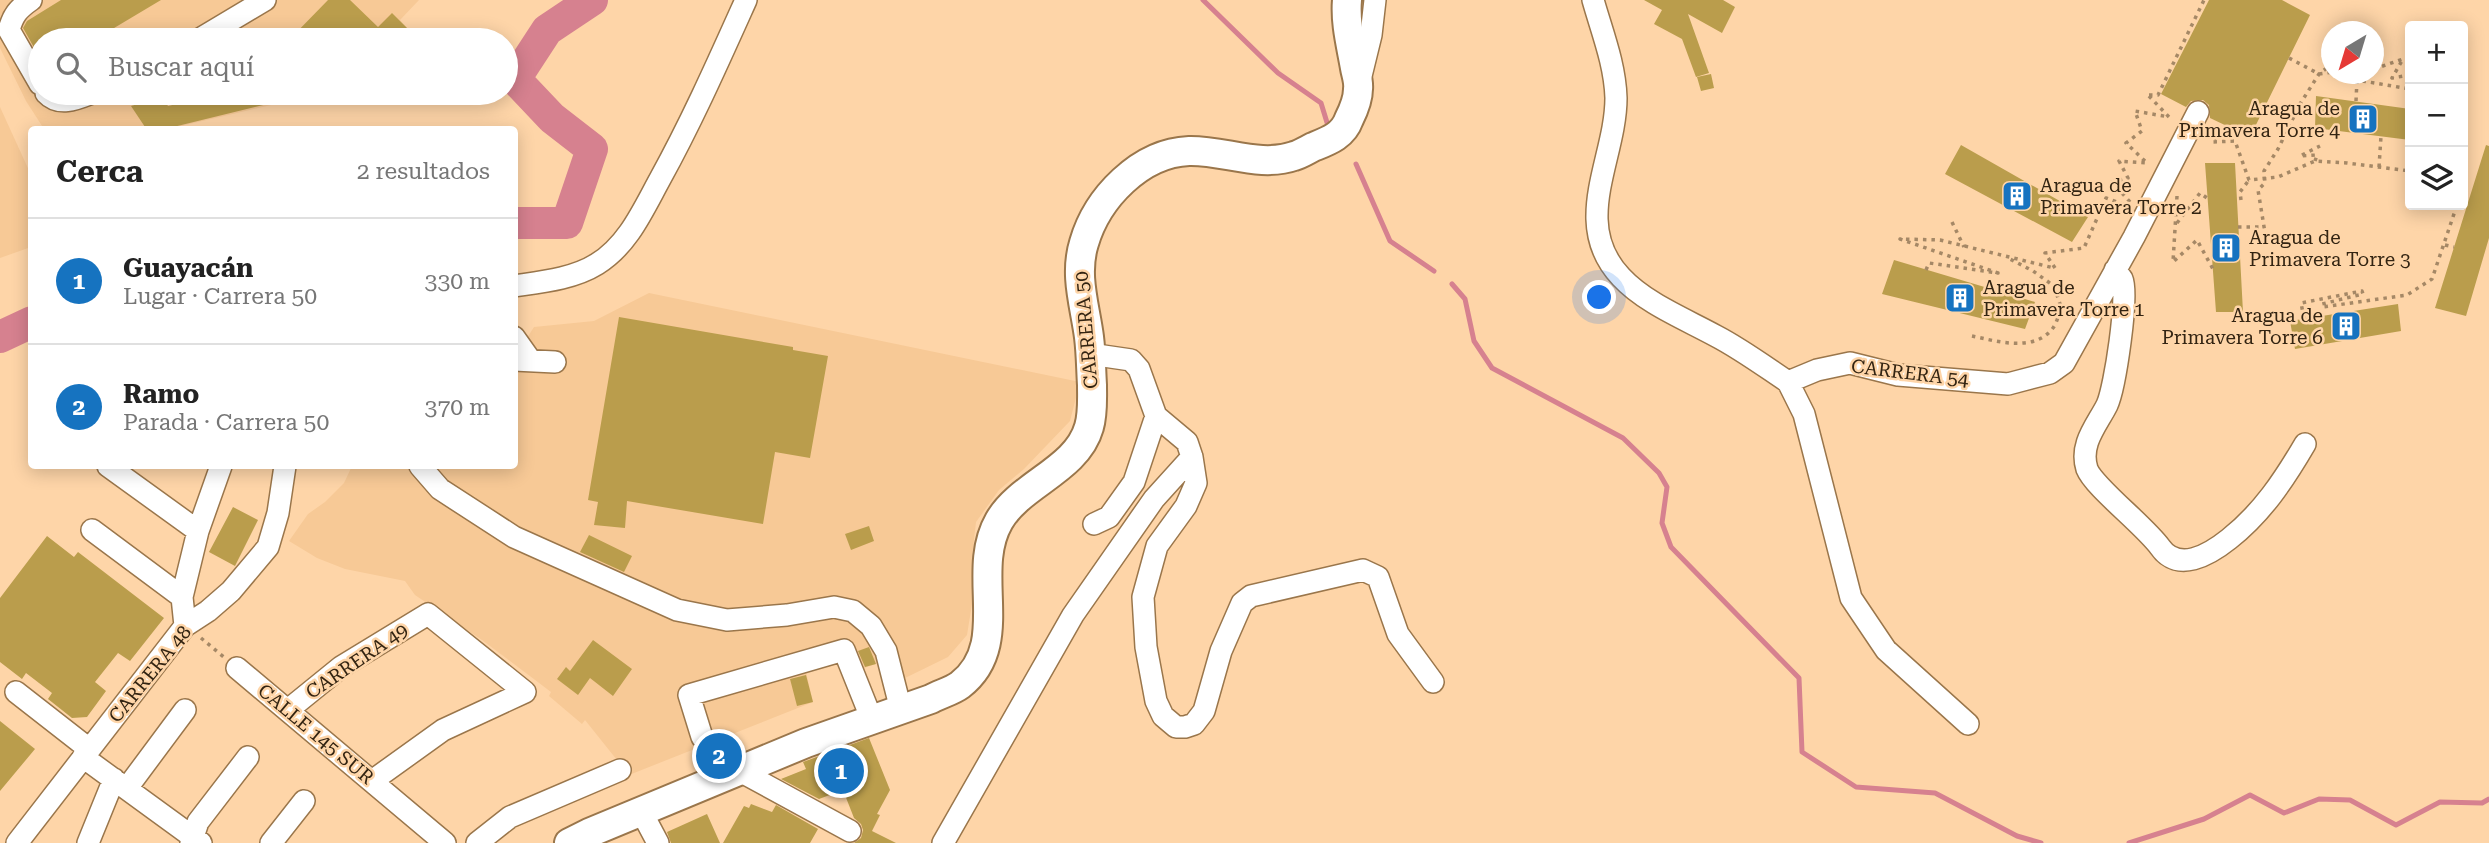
<!DOCTYPE html>
<html lang="es">
<head>
<meta charset="utf-8">
<style>
	:root { --surface:#fff; --page:#f6f6f6; --text:#222; --muted:#767676; --line:#e0e0e0; --accent:#1673c0 }
	body { margin:0; font-family:"Roboto Serif",serif; background:var(--page); color:var(--text) }
	.controls { position:absolute; right:21px; top:21px; display:grid; overflow:hidden; border-radius:7px; box-shadow:0 4px 18px #0003 }
	.controls button { width:63px; height:63px; display:grid; place-items:center; padding:0; border:0; border-bottom:2px solid var(--line); background:var(--surface); color:var(--text); font:35px sans-serif }
	.compass { position:absolute; left:2321px; top:21px; width:63px; height:63px; border-radius:50%; background:var(--surface); box-shadow:0 4px 18px #0003; rotate:218deg }
	.you { position:absolute; left:1600px; top:298px; width:24px; height:24px; margin:-18px; border:5px solid #fff; border-radius:50%; background:#1a73e8; box-shadow:0 0 0 10px #1a73e833 }
	.badge { display:grid; place-items:center; width:46px; height:46px; border-radius:50%; background:var(--accent); color:#fff; font-size:23px; font-weight:700 }
	.pin { position:absolute; translate:-50% -50%; border:4px solid #fff; box-shadow:0 2px 7px #0006 }
	.list { margin:0; padding:0; list-style:none }
	h2 { display:flex; justify-content:space-between; align-items:center; height:91px; margin:0; padding:0 28px; font-size:30px }
	h2 small { font-size:23px; font-weight:400; color:var(--muted) }
	.list li { display:grid; grid-template-columns:46px 1fr auto; gap:21px; align-items:center; box-sizing:border-box; height:126px; padding:0 28px; border-top:2px solid var(--line) }
	.list b { display:block; font-size:26px; white-space:nowrap }
	.list p { margin:0; font-size:23px; white-space:nowrap; color:var(--muted) }
	.list em { font-size:23px; font-style:normal; color:var(--muted) }
	.icon { flex:none; width:38px; height:38px; fill:none; stroke:currentColor; stroke-width:2; stroke-linecap:round; stroke-linejoin:round }
	.map { position:relative; flex:none; width:2489px; height:843px; overflow:hidden }
	.search { position:absolute; background:var(--surface); box-shadow:0 4px 18px #0003; left:28px; top:28px; width:490px; height:77px; display:flex; align-items:center; gap:18px; box-sizing:border-box; padding:0 24px; border-radius:38px; color:var(--muted); font-size:26px }
	.panel { position:absolute; background:var(--surface); box-shadow:0 4px 18px #0003; left:28px; top:126px; width:490px; height:343px; border-radius:7px }
	.map>svg:first-child { display:block }
	.built { fill:#f7c996 }
	.lines { fill:none; stroke-linecap:round; stroke-linejoin:round }
	.stream { stroke:#d6818f; stroke-width:5 }
	.river { stroke:#d6818f; stroke-width:32 }
	.building { fill:#ba9d4c }
	.minor-casing { stroke:#9a764b; stroke-width:24 }
	.major-casing { stroke:#9a764b; stroke-width:32 }
	.path { stroke:#a58866; stroke-width:3.5; stroke-dasharray:3.5 5; stroke-linecap:butt }
	.minor { stroke:#fff; stroke-width:21 }
	.major { stroke:#fff; stroke-width:28 }
	.labels { text-anchor:middle; dominant-baseline:central; stroke-width:5; stroke-linejoin:round; paint-order:stroke }
	.poi-label { font-size:19px; fill:#332412; stroke:#fed5a8; text-anchor:start }
	.street-label { font-size:19px; fill:#332412; stroke:#fed5a8 }
</style>
</head>
<body>
<div class="map">
<svg width="2489" height="843" viewBox="0 0 2489 843">
	<rect width="100%" height="100%" fill="#fed5a8"/>
	<path class="built" d="M0,0H419L400,20L410,31L400,40H40V93H323L168,129H44L26,101L0,48Z
		M0,107L32,177L31,247L0,258Z
		M649,293L1080,382L1070,421L1024,469L999,490L976,522L972,557L973,598L967,635L948,657L903,679L893,648L875,654L878,663L859,670L855,659L806,672L813,702L629,775L585,720L582,724L549,696L551,692L482,640L415,595L405,581L345,569L317,558L289,541L308,514L325,502L344,483L352,466H514L515,342L527,338L534,327L594,321Z"/>
	<g class="lines">
		<path class="stream" d="M1203,0L1278,73L1321,103L1329,129
			M1356,164L1390,241L1434,271
			M1452,284L1465,299L1474,341L1492,368L1623,438L1659,473L1667,487L1662,523L1671,547L1799,678L1802,752L1856,787L1935,793L2017,836L2041,843
			M2129,843L2204,819L2250,795L2284,813L2319,799L2350,800L2396,825L2440,802L2482,803L2489,799"/>
		<path class="river" d="M514,223H567L592,149L552,118L515,79L547,30L592,0
			M0,337L32,322"/>
	</g>
	<path class="building" d="M61,0H161L94,40H40V58L23,28L27,21Z
		M328,0H350L378,27L392,13L410,31L400,40H289Z
		M1644,0H1723L1735,7L1722,33L1688,14L1709,73L1696,77L1682,39L1654,24L1662,10Z
		M2209,0H2282L2310,15L2250,137L2210,118L2209,105L2203,100L2191,101L2186,107L2161,94Z
		M1711,74L1714,88L1701,91L1697,77Z
		M225,93H292V98L161,130H147L131,106L162,97L168,106Z
		M2316,96L2410,109V140L2315,128Z
		M1961,145L2088,217L2072,242L1945,174Z
		M2486,145L2489,146V238L2466,316L2435,308Z
		M2205,163H2235L2243,312H2216Z
		M1894,260L2035,302L2025,329L1882,294Z
		M2398,304L2401,331L2295,349L2290,321Z
		M619,317L793,347V350L828,356L810,458L775,452L763,524L627,501L625,528L594,525L598,502L588,500Z
		M233,507L258,520L235,566L209,552Z
		M869,526L874,541L851,550L845,534Z
		M589,535L632,556L624,572L580,552Z
		M47,536L74,557L78,552L164,618L130,661L118,653L95,682L106,691L87,717L72,718L48,699L52,693L26,673L22,679L0,662V598Z
		M593,640L632,669L613,696L590,678L578,695L557,679L566,667L570,671Z
		M869,647L876,664L865,667L858,651Z
		M806,675L813,702L797,706L790,679Z
		M0,721L35,749L0,791Z
		M869,738L890,790L877,814L880,815L872,831L896,843H854L861,838L863,830L861,824L854,818L843,790L819,799L781,779L806,769L803,762Z
		M751,804L772,812L776,805L818,829L810,843H723L744,806L749,808Z
		M707,814L720,843H671L667,832Z"/>
	<g class="lines">
		<g class="minor-casing">
			<path id="minor" d="M31,0C18,9 13,15 9,30L40,84
				M1593,0C1602,32 1615,64 1616,98C1616,159 1570,223 1621,277C1645,303 1685,319 1716,336C1741,349 1764,366 1788,382L1817,370L1850,363L1898,375L2008,384L2050,373L2064,363L2134,237L2198,112
				M198,40L265,0
				M1360,80L1371,35L1375,0
				M46,93C59,107 77,99 92,93
				M2115,270C2117,273 2120,276 2122,279C2129,294 2115,388 2107,405C2097,425 2079,444 2087,469C2094,487 2144,525 2160,547C2178,573 2209,555 2229,539C2262,513 2284,480 2305,444
				M514,286C541,282 573,279 597,264C628,245 643,210 660,179C692,121 719,60 746,0
				M514,337L531,361
				M1090,354L1131,360L1139,369L1156,416L1187,442L1192,457L1196,483L1186,506L1157,546L1143,597L1146,647L1156,701L1163,716L1176,727H1185L1194,724L1204,711L1221,651L1242,603L1251,596L1363,570L1378,577L1398,634L1433,682
				M514,360L555,362
				M1788,382L1804,414L1851,598L1886,650L1968,724
				M108,466L198,531
				M420,466L440,489L514,537L677,610L727,620L787,615L834,607L853,611L871,626L886,651L901,710
				M1094,524L1109,517L1134,482L1156,416
				M92,530L182,597L185,626
				M182,597L198,531L221,466
				M237,668L445,843
				M16,692L89,749
				M288,710L341,667L428,614L525,692L443,730L372,781
				M702,737L689,695L844,650L872,720
				M83,757L201,843
				M738,770L850,831
				M127,788L185,710
				M641,811L658,843
				M17,843L185,626L208,611L231,591L268,547L278,513L285,466
				M88,843L114,779
				M191,843L198,822L248,757
				M271,843L304,801
				M477,843L510,817L620,770
				M943,843L1073,615L1154,499L1192,457"/>
		</g>
		<g class="major-casing">
			<path id="major" d="M569,843L589,833L806,743L931,699C940,694 952,691 960,685C1013,644 969,573 999,521C1020,484 1077,470 1089,427C1093,414 1092,399 1092,385C1091,369 1091,353 1089,337C1085,306 1074,275 1084,243C1097,198 1140,153 1189,151C1224,150 1260,168 1294,156C1301,154 1307,150 1313,147C1328,141 1343,136 1349,119C1353,111 1358,98 1358,89C1359,82 1356,74 1355,68C1351,45 1345,23 1347,0"/>
		</g>
		<path class="path" d="M2289,58L2319,74L2332,72
			M2374,69L2403,59L2392,78L2410,75
			M2338,74L2357,80L2410,89
			M2149,95H2158L2204,0
			M2356,101L2357,80
			M2210,127L2220,132L2212,142L2235,141L2249,180L2278,177L2315,161L2347,163L2410,171
			M2315,161L2317,155L2300,156L2320,146
			M2379,167L2381,136
			M2463,179L2465,180L2463,186
			M2177,196L2173,262L2197,240L2213,269
			M2241,200L2240,192L2249,180
			M2130,202L2112,182L2128,178L2119,161L2147,163L2126,143L2142,131L2135,111L2169,117L2147,94
			M1952,222L1964,247
			M2177,223L2200,193L2207,198
			M2238,227H2264
			M2267,245L2258,190L2265,183L2264,171L2278,149L2300,104L2319,74L2332,64
			M2445,245L2454,247
			M2055,268L2045,253L2084,248L2106,198L2128,206
			M1926,270L1929,263L1998,273L1900,239L1940,240L2054,268
			M2304,318L2301,303L2362,291L2363,294L2322,304L2323,307L2407,295L2432,279L2457,205
			M1972,336C1996,341 2034,353 2053,328C2057,323 2059,313 2061,307L2054,286L2033,271L2010,259
			M201,638L225,658"/>
		<use href="#minor" class="minor"/>
		<use href="#major" class="major"/>
	</g>
	<defs>
		<g id="building-square" transform="scale(1.575)"><rect x="-9" y="-9" width="18" height="18" rx="4" fill="#1673c0" stroke="#fed5a8"/><path d="M-4-6H4V6H1V3H-1V6H-4ZM-2.5-4.3h1.7v1.8h-1.7ZM.8-4.3h1.7v1.8H.8ZM-2.5-1h1.7V.8h-1.7ZM.8-1h1.7V.8H.8Z" fill="#fff"/></g>
	</defs>
	<g fill-rule="evenodd">
		<use href="#building-square" x="2363" y="119"/>
		<use href="#building-square" x="2017" y="196"/>
		<use href="#building-square" x="2226" y="248"/>
		<use href="#building-square" x="1960" y="298"/>
		<use href="#building-square" x="2346" y="326"/>
	</g>
	<g class="labels">
		<g class="poi-label">
			<text x="2340" y="108" text-anchor="end">Aragua de<tspan x="2340" dy="22">Primavera Torre 4</tspan></text>
			<text x="2040" y="185">Aragua de<tspan x="2040" dy="22">Primavera Torre 2</tspan></text>
			<text x="2249" y="237">Aragua de<tspan x="2249" dy="22">Primavera Torre 3</tspan></text>
			<text x="1983" y="287">Aragua de<tspan x="1983" dy="22">Primavera Torre 1</tspan></text>
			<text x="2323" y="315" text-anchor="end">Aragua de<tspan x="2323" dy="22">Primavera Torre 6</tspan></text>
		</g>
		<g class="street-label">
			<text transform="translate(1086 330) rotate(-95)">CARRERA 50</text>
			<text transform="translate(1910 373) rotate(7)">CARRERA 54</text>
			<text transform="translate(357 661) rotate(-34)">CARRERA 49</text>
			<text transform="translate(150 674) rotate(-51)">CARRERA 48</text>
			<text transform="translate(316 734) rotate(40)">CALLE 145 SUR</text>
		</g>
	</g>
</svg>
<div class="controls">
<button>+</button>
<button>−</button>
<button><svg class="icon" aria-label="layers" viewBox="0 0 24 24"><path d="M12 4l9 5-9 5-9-5zM3 14l9 5 9-5"/></svg></button>
</div>
<svg class="compass" viewBox="-18 -18 36 36"><path d="M0-13l5 13h-10z" fill="#e53935"/><path d="M0 13l5-13h-10z" fill="#767676"/></svg>
<div class="you"></div>
<div class="pin badge" style="left:841px;top:771px">1</div>
<div class="pin badge" style="left:719px;top:756px">2</div>
<div class="search"><svg class="icon" aria-label="search" viewBox="0 0 24 24"><circle cx="10" cy="10" r="6"/><path d="M15 15l6 6"/></svg>Buscar aquí</div>
<section class="panel">
<h2>Cerca<small>2 resultados</small></h2>
<ul class="list">
<li><span class="badge">1</span><div><b>Guayacán</b><p>Lugar · Carrera 50</p></div><em>330 m</em></li>
<li><span class="badge">2</span><div><b>Ramo</b><p>Parada · Carrera 50</p></div><em>370 m</em></li>
</ul>
</section>
</div>
</body>
</html>
